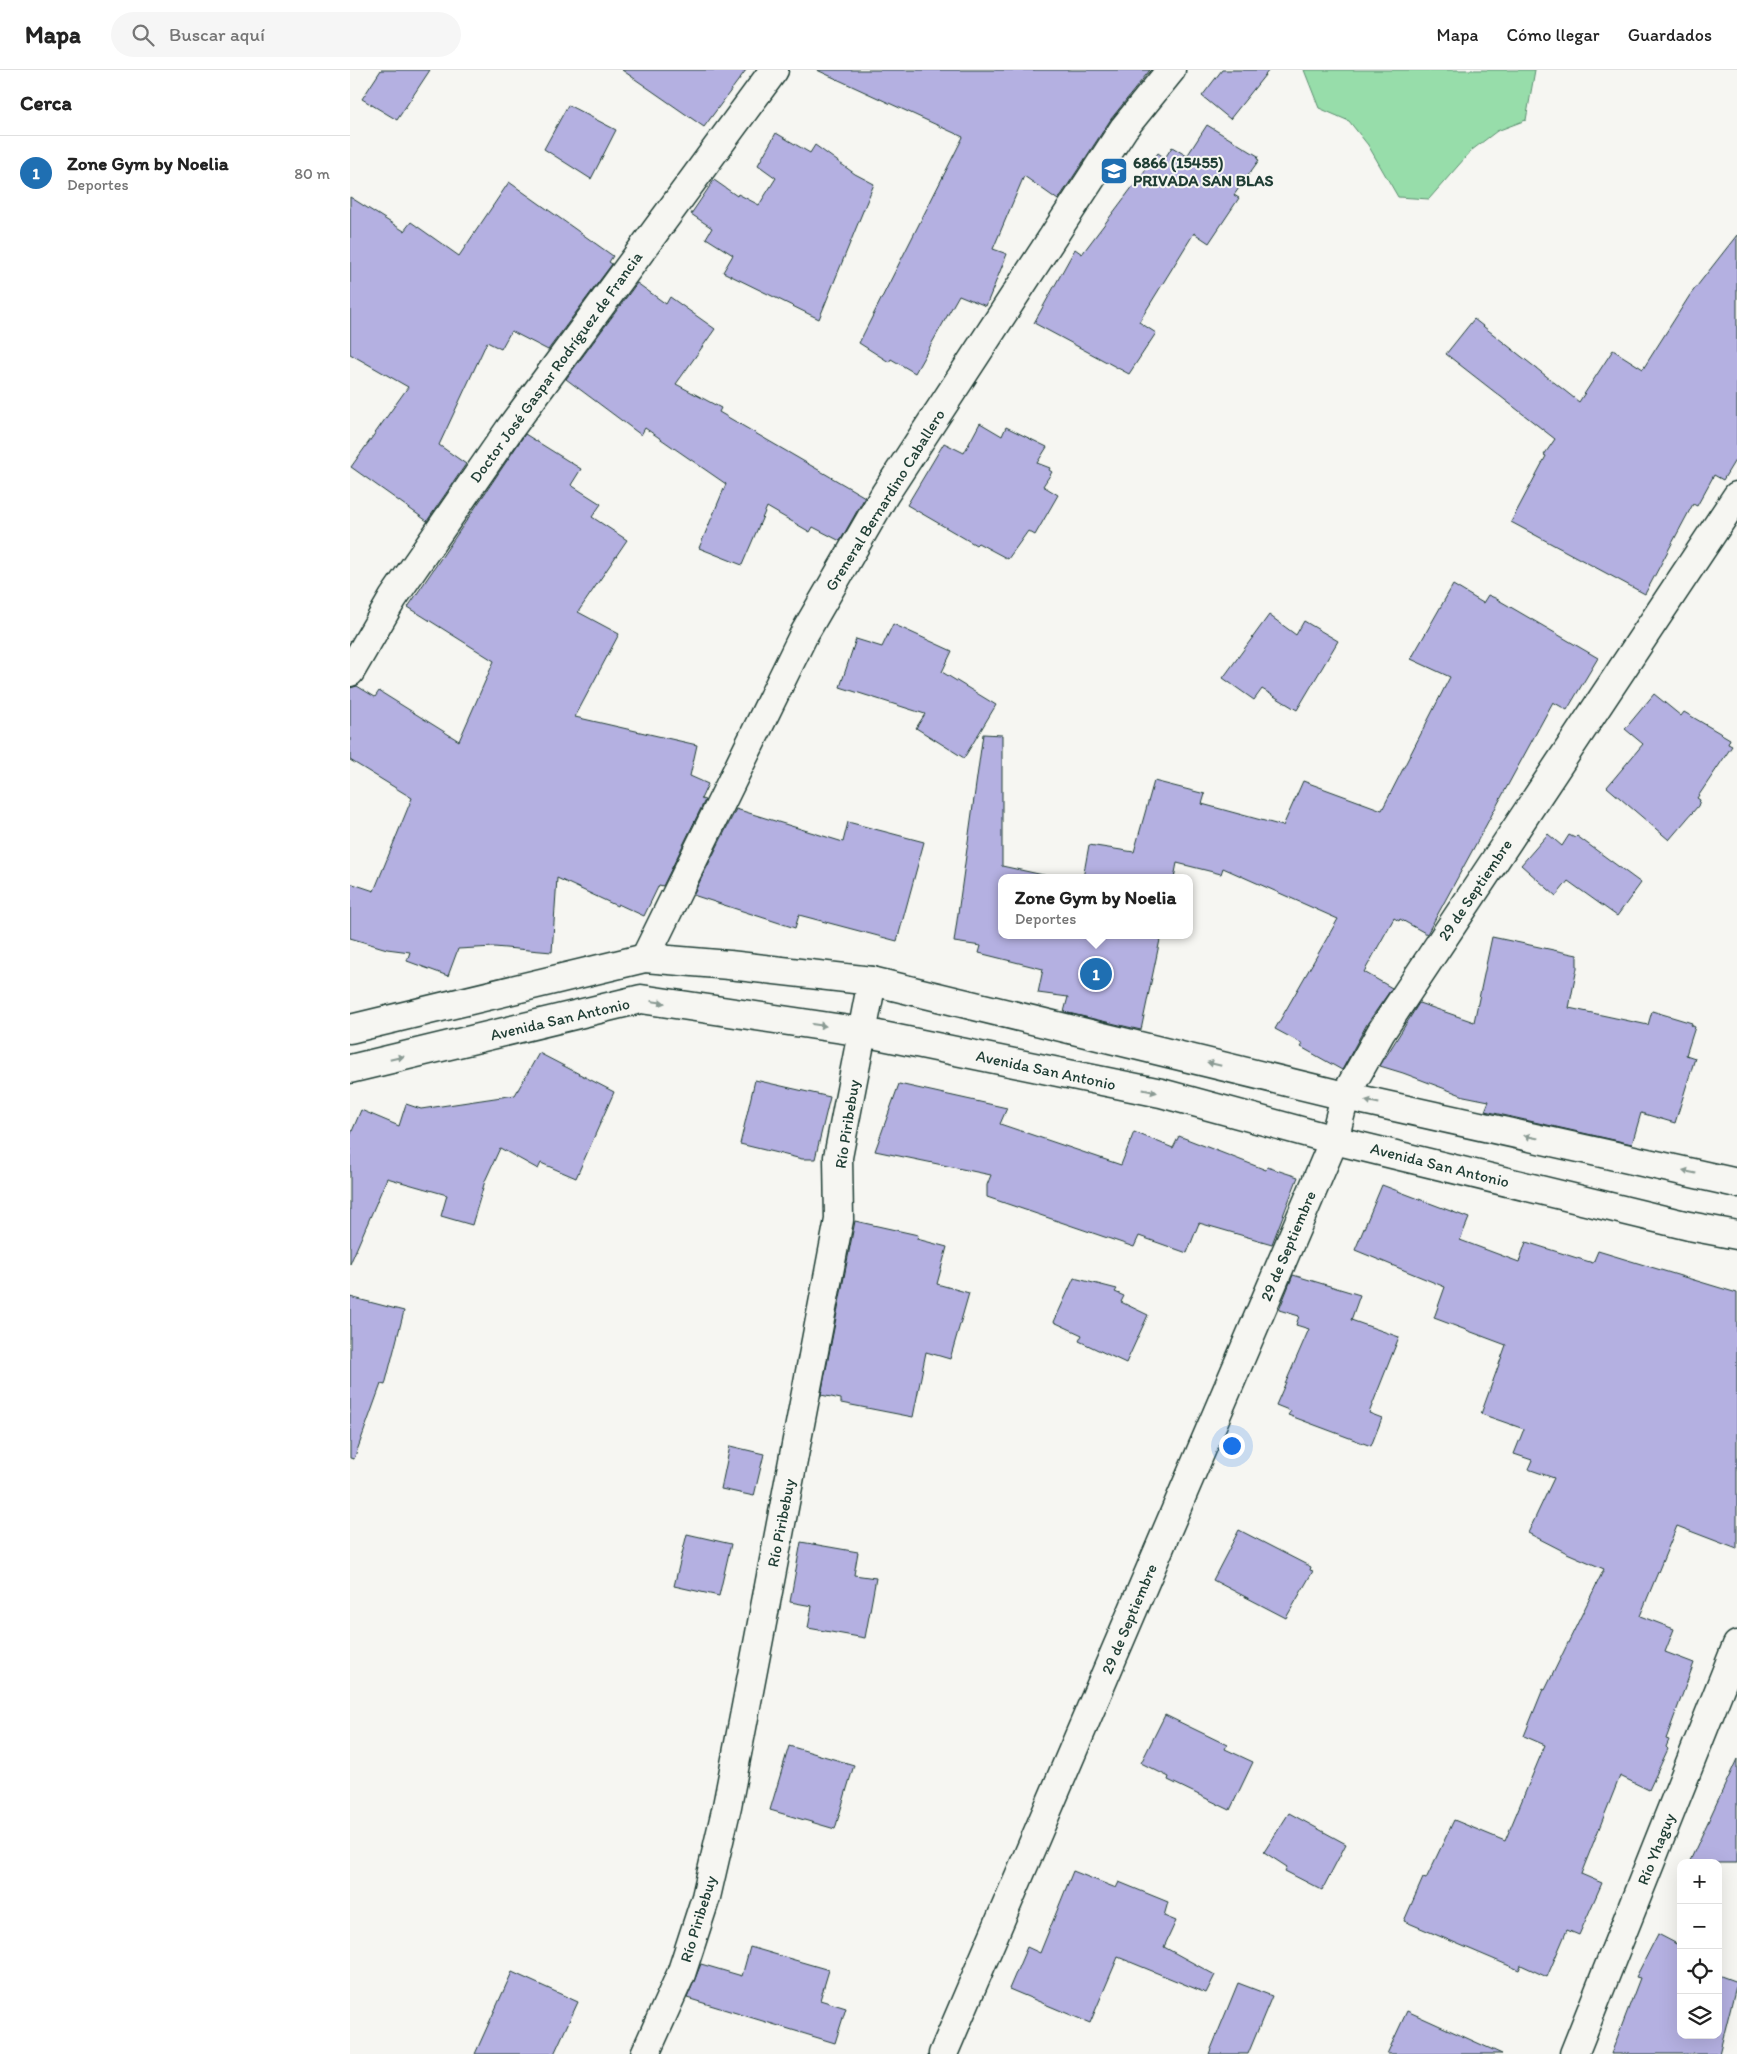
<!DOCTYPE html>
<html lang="es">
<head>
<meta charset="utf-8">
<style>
	:root { --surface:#fff; --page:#f6f6f6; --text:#222; --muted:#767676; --line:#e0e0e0; --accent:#1f6fb2 }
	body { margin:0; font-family:Itim,sans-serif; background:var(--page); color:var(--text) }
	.controls { position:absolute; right:15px; bottom:15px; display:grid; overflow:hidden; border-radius:10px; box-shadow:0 5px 20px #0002 }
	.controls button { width:45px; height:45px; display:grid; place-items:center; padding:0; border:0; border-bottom:1px solid var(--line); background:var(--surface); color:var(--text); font:25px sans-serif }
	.you { position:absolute; left:881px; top:1375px; width:18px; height:18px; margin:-12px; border:4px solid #fff; border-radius:50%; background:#1a73e8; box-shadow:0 0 0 8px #1a73e833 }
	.badge { display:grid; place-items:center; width:32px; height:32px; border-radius:50%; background:var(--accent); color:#fff; font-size:16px; font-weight:700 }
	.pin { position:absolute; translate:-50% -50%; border:2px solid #fff; box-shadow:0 1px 5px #0006 }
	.popup { position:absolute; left:648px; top:804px; width:195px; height:65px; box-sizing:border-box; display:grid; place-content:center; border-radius:10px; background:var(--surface); filter:drop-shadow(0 1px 4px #0005); font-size:16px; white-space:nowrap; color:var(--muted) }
	.popup b { font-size:19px; color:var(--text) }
	.popup::after { content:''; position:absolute; left:50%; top:100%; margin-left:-10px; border:10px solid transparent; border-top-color:var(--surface) }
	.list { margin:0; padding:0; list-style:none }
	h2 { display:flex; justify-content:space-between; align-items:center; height:65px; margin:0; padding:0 20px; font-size:21px }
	h2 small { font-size:16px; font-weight:400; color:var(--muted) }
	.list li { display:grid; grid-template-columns:32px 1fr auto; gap:15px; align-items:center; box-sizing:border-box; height:75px; padding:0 20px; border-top:1px solid var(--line) }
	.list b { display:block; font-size:19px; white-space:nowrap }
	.list p { margin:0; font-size:16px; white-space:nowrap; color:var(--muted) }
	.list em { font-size:16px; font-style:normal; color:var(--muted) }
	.icon { flex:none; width:28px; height:28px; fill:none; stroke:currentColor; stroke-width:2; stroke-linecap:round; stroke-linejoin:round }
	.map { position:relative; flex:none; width:1387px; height:1984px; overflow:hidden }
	header { display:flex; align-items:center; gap:30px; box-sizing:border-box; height:70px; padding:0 25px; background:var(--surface); border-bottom:1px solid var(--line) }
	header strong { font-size:24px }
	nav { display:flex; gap:28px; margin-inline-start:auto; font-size:18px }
	.search { width:350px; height:45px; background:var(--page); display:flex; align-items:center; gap:12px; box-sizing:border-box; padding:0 18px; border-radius:28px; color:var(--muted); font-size:19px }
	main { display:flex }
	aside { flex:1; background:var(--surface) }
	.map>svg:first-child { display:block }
	.green { fill:#97ddaa; stroke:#5b8d6f }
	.building { fill:#b4b0e1; stroke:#1f3d34 }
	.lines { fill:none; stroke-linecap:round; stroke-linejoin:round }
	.minor-casing { stroke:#1f3d34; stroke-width:31 }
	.major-casing { stroke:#1f3d34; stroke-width:31 }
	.minor { stroke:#f6f6f2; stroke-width:28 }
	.major { stroke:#f6f6f2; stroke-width:28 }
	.oneway { fill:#8a9a93 }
	.labels { text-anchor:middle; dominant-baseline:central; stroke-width:4; stroke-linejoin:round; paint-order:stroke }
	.poi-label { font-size:16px; font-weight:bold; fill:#1f3d34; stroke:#f6f6f2; text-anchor:start }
	.street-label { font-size:16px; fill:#1f3d34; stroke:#f6f6f2 }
</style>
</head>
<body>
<header>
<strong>Mapa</strong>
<div class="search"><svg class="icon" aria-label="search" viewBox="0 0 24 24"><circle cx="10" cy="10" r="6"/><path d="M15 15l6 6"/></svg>Buscar aquí</div>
<nav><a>Mapa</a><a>Cómo llegar</a><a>Guardados</a></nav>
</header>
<main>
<aside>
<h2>Cerca<small></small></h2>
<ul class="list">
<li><span class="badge">1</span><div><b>Zone Gym by Noelia</b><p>Deportes</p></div><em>80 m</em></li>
</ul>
</aside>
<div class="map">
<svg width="1387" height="1984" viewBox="0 0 1387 1984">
	<rect width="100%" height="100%" fill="#f6f6f2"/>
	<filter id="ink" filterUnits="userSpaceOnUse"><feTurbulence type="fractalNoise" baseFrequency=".02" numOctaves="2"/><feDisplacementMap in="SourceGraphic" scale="10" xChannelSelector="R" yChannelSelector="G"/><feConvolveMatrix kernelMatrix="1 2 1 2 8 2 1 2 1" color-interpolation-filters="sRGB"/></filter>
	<g filter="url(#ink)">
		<path class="green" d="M954,0H1185L1176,50L1147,61L1122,80L1079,129L1048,127L1018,75L999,51L969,38Z"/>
		<path class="building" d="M31,0H80L47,50L12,29Z
			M272,0H396L354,57Z
			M467,0H800L761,49L708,130L674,106L643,179L657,184L636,236L609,225L565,303L541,289L539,292L509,273L613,67Z
			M872,0H919L880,49L852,26Z
			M218,35L266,60L241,109L194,79Z
			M857,55L908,86L907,89L909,90L884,125L889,128L859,173L844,163L789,252L806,263L779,304L684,253L725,179L732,184L808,83L815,88L822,77L837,86Z
			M426,63L460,83L465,75L505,104L524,114L469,249L373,202L383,185L356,168L362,158L341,144L364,110L387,126L388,124L409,135L426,108L408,95Z
			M159,112L263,186L259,192L262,194L198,280L161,261L151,279L137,272L89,375L116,394L77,451L1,397L58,317L0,284V127L54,161L61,152L109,186Z
			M1387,165V387L1373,410L1364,405L1347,436L1343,434L1295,524L1161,452L1196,386L1194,385L1205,369L1096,284L1124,249L1229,332L1263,280L1293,299L1340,225Z
			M287,213L316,234L320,227L365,259L326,314L371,338L369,342L515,427L490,471L463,457L460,462L417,437L392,495L349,478L376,414L295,358L291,365L216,309Z
			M630,353L652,366L656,357L697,377L687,393L700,398L699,400L702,402L693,416L708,425L685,465L678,461L658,489L628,473L626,475L557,435L594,373L614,383Z
			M175,364L231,399L221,415L251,434L242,447L277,470L228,542L269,564L225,647L347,675L340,706L358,714L351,729L355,730L313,816L309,815L294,846L268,834L267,836L207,808L202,882L144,877L108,879L98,906L57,891L60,882L37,879L0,868V813L24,821L62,728L0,690V618L7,616L25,627L29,621L109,671L144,591L58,537Z
			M1103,515L1133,533L1138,525L1145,528L1248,588L1217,640L1203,632L1077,864L1050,849L1049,851L1044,848L1014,902L1042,918L1017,954L992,1000L951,977L953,974L925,959L988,849L873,798L871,804L827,793L824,808H733L739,775L784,782L804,711L855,724L852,734L933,756L953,711L1032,740L1100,607L1061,589Z
			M919,545L946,565L954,551L988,571L947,640L912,619L904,630L873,608Z
			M543,554L602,581L592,602L646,635L614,688L566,658L575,644L490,617L506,569L532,577Z
			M1304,624L1331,646L1334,642L1380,669L1378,674L1382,676L1347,728L1350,730L1348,736L1319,770L1257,717L1293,674L1275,659Z
			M633,664L652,665V796L707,808H652V865H811L791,960L714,942L718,927L688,923L693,899L629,883L631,876L604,872Z
			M386,739L493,772L498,752L574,772L547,871L449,845L445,858L343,825Z
			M1198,764L1212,776L1219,765L1225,768L1227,766L1291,813L1267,846L1218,811L1206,826L1171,795Z
			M1142,867L1227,885V898L1219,938L1298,955L1302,941L1342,953L1341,955L1345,957L1336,985L1345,988L1325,1053L1291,1043L1282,1074L1135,1041L1139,1031L1114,1026L1053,1003L1030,996L1069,933L1124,952Z
			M189,983L264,1022L226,1108L191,1093L188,1099L150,1078L135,1111L122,1155L91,1146L97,1125L37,1108L0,1194V1066L11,1040L49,1056L56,1034L71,1039L165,1025Z
			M405,1010L480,1027L465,1089H452L390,1074Z
			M549,1014L657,1038L650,1054L771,1095L784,1062L823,1078L829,1066L916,1100L917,1097L948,1107L922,1174L849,1153L837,1183L789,1166L784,1177L637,1127V1115L641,1105L525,1081Z
			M1032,1115L1119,1148L1110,1170L1169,1192L1176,1172L1243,1193L1248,1181L1387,1223V1479L1327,1456L1290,1546L1324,1559L1315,1582L1344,1593L1316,1669L1319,1670L1316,1677L1318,1679L1299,1720L1270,1706L1231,1804L1252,1813L1229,1865L1217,1860L1197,1907L1171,1895L1169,1900L1054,1851L1073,1808L1076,1809L1104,1750L1155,1771L1195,1675L1174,1666L1193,1619L1195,1620L1254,1499L1217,1483L1178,1463L1204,1408L1178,1399L1182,1390L1164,1384L1174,1359L1131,1344L1156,1275L1084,1248L1095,1217L1005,1180Z
			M505,1151L568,1165L567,1169L597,1177L587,1214L619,1223L600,1289L576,1282L563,1347L491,1333V1329L471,1325Z
			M943,1205L1010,1225L1001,1250L1049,1267L1019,1343L1032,1348L1021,1376L938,1345L941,1341L926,1335L959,1259L946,1255L949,1246L929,1240Z
			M724,1208L767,1219L765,1222L774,1226L771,1232L798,1245L776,1293L729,1271L732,1265L704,1252Z
			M0,1227L54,1241L35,1315L31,1314L4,1389L0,1388Z
			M380,1376L414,1384L404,1426L371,1419Z
			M889,1460L961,1497L960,1500L963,1501L936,1548L863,1510Z
			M337,1464L381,1474L369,1526L324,1516Z
			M451,1472L508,1482L504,1505L526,1508L515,1568L458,1558L462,1536L440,1532Z
			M815,1645L877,1675L875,1679L903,1692L880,1740L818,1710L819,1707L791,1693Z
			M439,1676L504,1695L485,1759L420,1740Z
			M1387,1689V1793H1339Z
			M939,1743L996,1774L972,1820L935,1801L937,1797L914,1782Z
			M723,1801L766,1818L769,1812L818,1832L814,1846L826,1851L814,1877L865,1905L856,1923L768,1887L740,1953L659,1919L677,1877L690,1883Z
			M1308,1864L1331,1876V1965H1368V1905L1387,1912L1369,1984H1261L1290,1908L1286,1907Z
			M400,1877L479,1900L470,1930L496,1938L485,1973L337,1928L351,1894L392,1906Z
			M162,1902L228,1932L204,1984H125Z
			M888,1913L922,1926L898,1984H859Z
			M1057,1941L1152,1984H1037Z"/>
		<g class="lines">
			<g class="minor-casing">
				<path id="minor" d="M0,602L43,528L159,360L424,0
					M295,888L454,564L535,424L774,58L821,0
					M295,1984L331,1904L356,1827L377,1736L489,1150L488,1087L522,911
					M593,1984L984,1070L995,1026L1031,962L1387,426
					M1224,1984L1387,1575"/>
			</g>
			<g class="major-casing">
				<path id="major" d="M0,959L295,888L379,895L522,911L995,1026L1387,1113
					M0,999L291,929L513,962L811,1023L984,1070L1339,1156L1387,1165"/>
			</g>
			<use href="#minor" class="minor"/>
			<use href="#major" class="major"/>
		</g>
		<defs><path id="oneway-solid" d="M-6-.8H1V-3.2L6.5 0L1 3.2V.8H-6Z" transform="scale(1.25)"/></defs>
		<g class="oneway">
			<use href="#oneway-solid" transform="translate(308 932) rotate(8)"/>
			<use href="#oneway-solid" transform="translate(469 955) rotate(8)"/>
			<use href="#oneway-solid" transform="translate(47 988) rotate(-14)"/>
			<use href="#oneway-solid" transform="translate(864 994) rotate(-166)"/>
			<use href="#oneway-solid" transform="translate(800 1021) rotate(12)"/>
			<use href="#oneway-solid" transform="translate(1022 1032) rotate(-168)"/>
			<use href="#oneway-solid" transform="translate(1181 1067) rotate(-168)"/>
			<use href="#oneway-solid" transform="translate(1339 1102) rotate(-168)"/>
		</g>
	</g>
	<defs>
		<g id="school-square" transform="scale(1.4375)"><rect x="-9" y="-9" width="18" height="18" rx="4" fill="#1f6fb2" stroke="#f6f6f2"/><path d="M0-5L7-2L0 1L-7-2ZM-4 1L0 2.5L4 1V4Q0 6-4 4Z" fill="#fff"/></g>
	</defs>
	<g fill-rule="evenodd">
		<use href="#school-square" x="764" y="101"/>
	</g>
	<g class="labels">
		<g class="poi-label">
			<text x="783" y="92">6866 (15455)<tspan x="783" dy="18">PRIVADA SAN BLAS</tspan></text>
		</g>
		<g class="street-label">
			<text transform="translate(206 297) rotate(-54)">Doctor José Gaspar Rodríguez de Francia</text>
			<text transform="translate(535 430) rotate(-58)">Greneral Bernardino Caballero</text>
			<text transform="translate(1125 820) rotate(-56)">29 de Septiembre</text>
			<text transform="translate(210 949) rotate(-13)">Avenida San Antonio</text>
			<text transform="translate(696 1000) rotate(12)">Avenida San Antonio</text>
			<text transform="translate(497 1054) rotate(-81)">Río Piribebuy</text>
			<text transform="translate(1090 1095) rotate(14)">Avenida San Antonio</text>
			<text transform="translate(938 1176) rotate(-67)">29 de Septiembre</text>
			<text transform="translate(431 1453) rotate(-79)">Río Piribebuy</text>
			<text transform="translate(779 1549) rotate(-67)">29 de Septiembre</text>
			<text transform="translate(1306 1779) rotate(-68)">Río Yhaguy</text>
			<text transform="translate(348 1849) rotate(-73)">Río Piribebuy</text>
		</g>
	</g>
</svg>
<div class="controls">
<button>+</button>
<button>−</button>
<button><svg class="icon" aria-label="locate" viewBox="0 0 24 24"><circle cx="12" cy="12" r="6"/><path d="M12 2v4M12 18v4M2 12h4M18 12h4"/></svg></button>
<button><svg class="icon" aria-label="layers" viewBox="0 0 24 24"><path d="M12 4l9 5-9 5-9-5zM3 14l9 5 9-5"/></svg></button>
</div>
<div class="you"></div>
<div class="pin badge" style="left:746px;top:904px">1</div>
<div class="popup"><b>Zone Gym by Noelia</b>Deportes</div>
</div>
</main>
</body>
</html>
